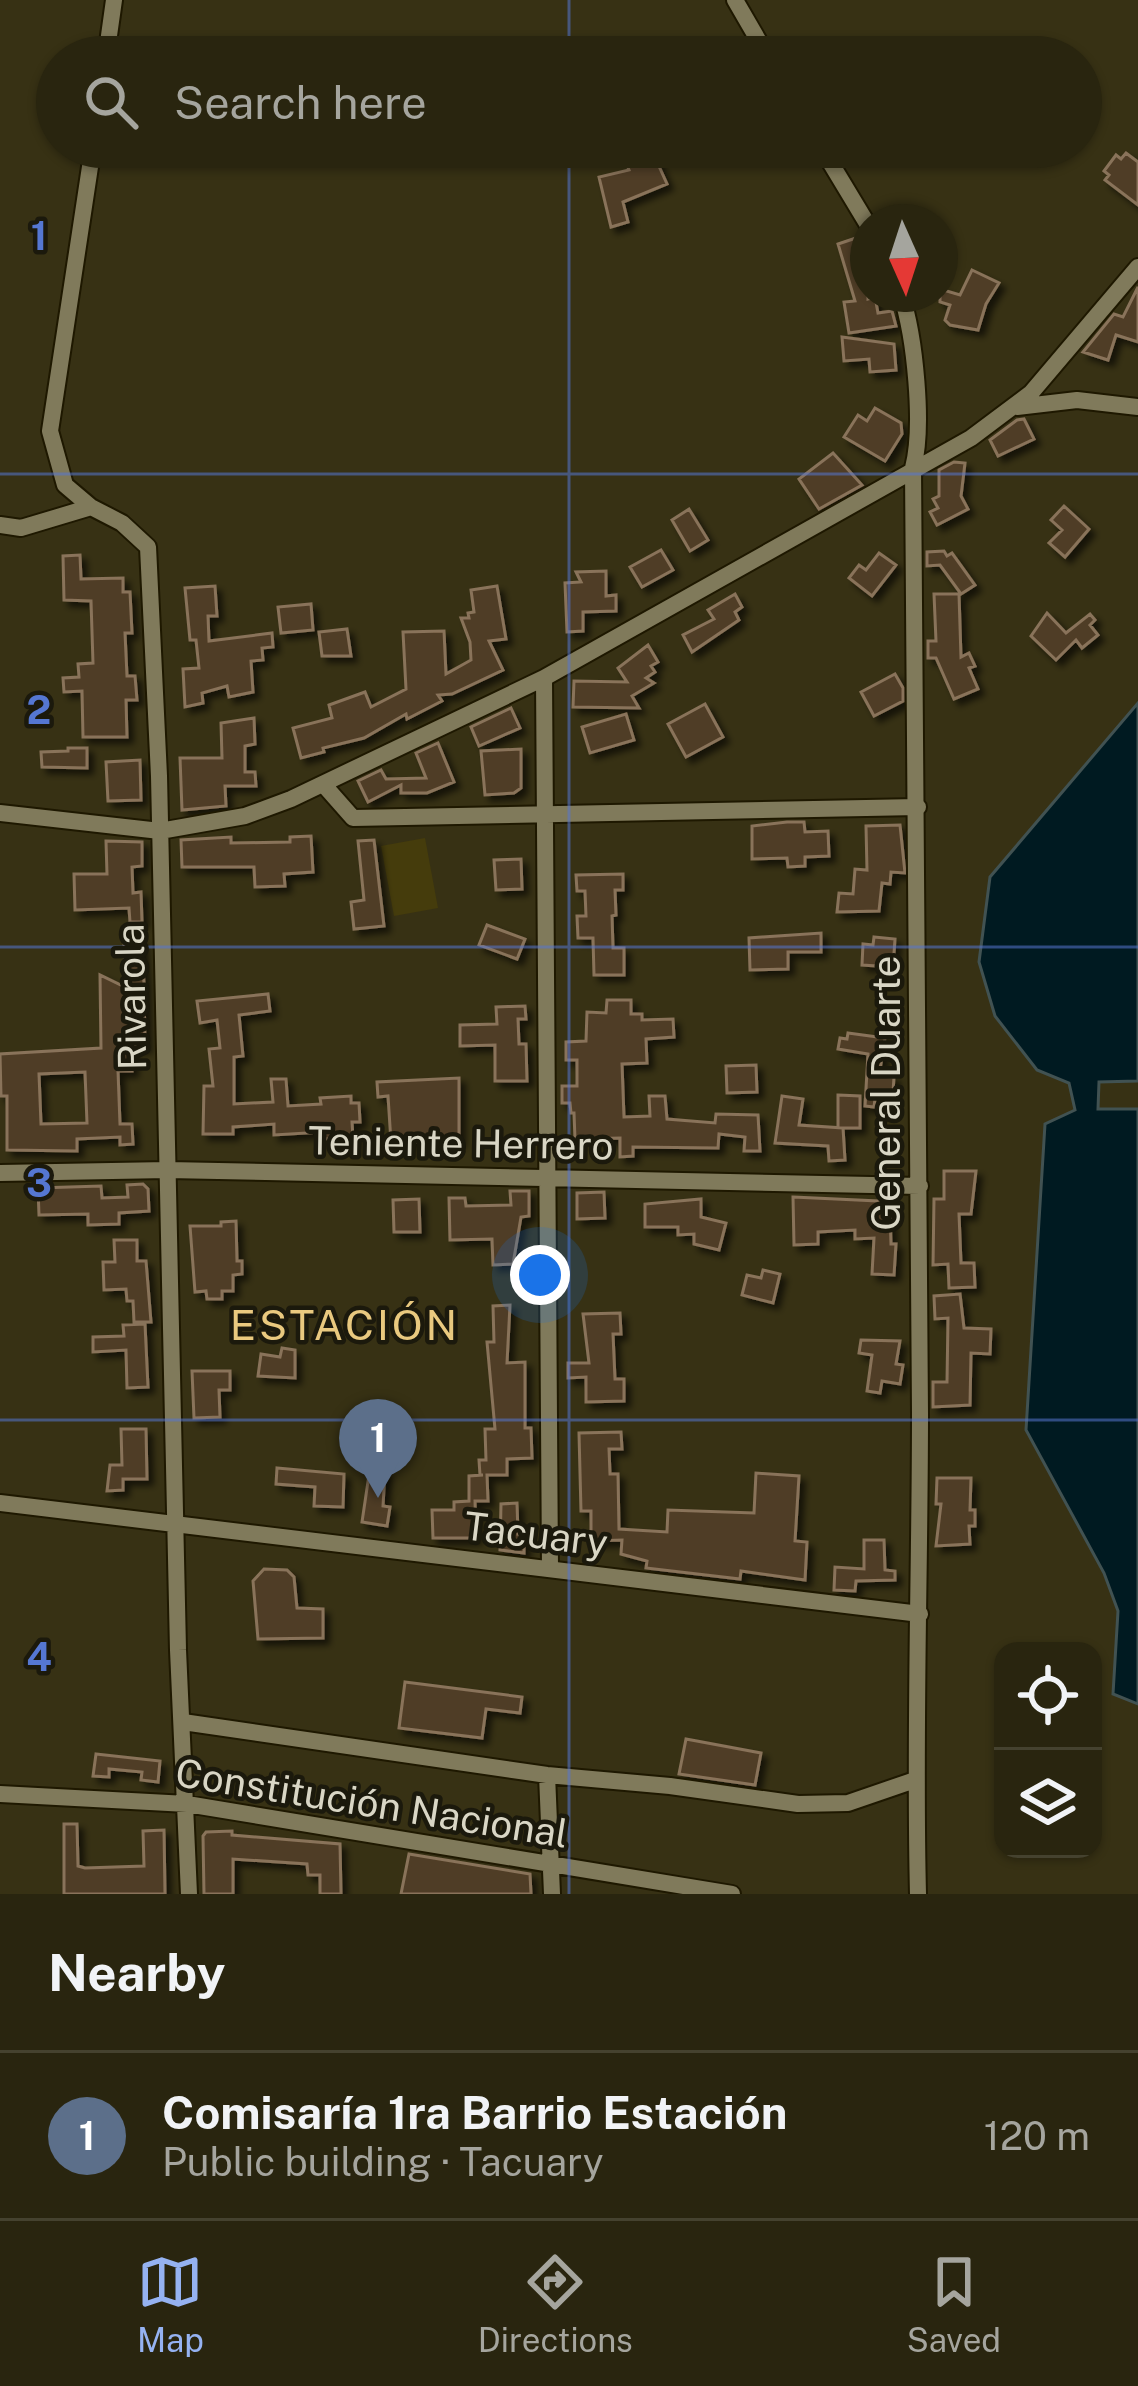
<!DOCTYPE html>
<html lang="en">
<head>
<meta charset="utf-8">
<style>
	:root { --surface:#29250f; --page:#35311d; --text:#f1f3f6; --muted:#a5a59e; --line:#45422f; --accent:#95b2f1 }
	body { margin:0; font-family:"Public Sans",sans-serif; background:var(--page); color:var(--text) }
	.controls { position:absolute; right:36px; bottom:36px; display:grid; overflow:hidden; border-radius:24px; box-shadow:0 3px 9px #0004 }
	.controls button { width:108px; height:108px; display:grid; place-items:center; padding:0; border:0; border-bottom:3px solid var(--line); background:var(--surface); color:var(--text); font:60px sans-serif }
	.compass { position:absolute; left:850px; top:204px; width:108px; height:108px; border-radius:50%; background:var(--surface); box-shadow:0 3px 9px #0004; rotate:177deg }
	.you { position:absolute; left:540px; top:1275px; width:42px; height:42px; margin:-30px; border:9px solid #fff; border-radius:50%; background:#1a73e8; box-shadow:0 0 0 18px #1a73e833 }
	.badge { display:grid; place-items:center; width:78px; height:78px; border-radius:50%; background:var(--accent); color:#fff; font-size:39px; font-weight:700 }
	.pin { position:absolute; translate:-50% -99px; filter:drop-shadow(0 3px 6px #0008) }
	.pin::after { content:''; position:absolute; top:63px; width:42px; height:36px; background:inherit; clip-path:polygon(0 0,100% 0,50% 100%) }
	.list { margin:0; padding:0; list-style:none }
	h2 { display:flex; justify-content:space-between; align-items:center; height:156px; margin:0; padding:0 48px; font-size:51px }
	h2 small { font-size:39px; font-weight:400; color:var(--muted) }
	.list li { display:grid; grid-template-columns:78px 1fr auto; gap:36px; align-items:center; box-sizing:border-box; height:168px; padding:0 48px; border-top:3px solid var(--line) }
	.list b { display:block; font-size:45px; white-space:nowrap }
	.list p { margin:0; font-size:39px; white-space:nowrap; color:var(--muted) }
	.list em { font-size:39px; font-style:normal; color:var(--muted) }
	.icon { flex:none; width:66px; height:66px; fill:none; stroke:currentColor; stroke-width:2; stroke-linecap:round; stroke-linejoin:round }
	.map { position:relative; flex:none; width:1138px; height:1894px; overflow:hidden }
	.search { position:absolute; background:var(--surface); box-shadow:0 3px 9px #0004; left:36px; right:36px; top:36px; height:132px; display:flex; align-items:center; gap:30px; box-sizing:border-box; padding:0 42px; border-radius:66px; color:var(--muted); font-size:45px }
	.sheet { height:324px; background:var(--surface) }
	nav { display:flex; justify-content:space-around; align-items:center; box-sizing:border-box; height:168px; border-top:3px solid var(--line); background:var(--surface); font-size:33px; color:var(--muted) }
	nav a { display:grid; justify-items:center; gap:6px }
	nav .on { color:var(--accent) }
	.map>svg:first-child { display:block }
	.green { fill:#453c0c }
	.water { fill:#001a21; stroke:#415252; stroke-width:3 }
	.building { fill:#503d26; stroke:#89735a; stroke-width:3; fill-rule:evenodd; filter:url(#shadow) }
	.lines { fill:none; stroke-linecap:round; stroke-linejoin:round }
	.minor-casing { stroke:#1e1800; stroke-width:20 }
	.minor { stroke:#807a5b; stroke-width:16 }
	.grid { fill:none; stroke:#5577d2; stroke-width:3; stroke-opacity:0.55 }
	.labels { text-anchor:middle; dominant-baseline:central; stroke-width:9; stroke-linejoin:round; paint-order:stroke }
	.street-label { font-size:39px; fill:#d9d6c5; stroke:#1b190c }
	.neighbourhood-label { font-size:42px; letter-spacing:3px; fill:#e9c97f; stroke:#1b190c }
	.grid-label { font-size:39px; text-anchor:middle; font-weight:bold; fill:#5577d2; stroke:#1b190c; stroke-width:9; stroke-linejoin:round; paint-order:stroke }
</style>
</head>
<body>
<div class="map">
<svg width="1138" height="1894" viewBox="0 0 1138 1894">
	<defs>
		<filter id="shadow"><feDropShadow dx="5.5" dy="5.5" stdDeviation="3" flood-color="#0009"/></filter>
	</defs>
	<rect width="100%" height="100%" fill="#373114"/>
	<path class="green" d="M425,838L438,908L394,916L381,846Z"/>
	<path class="water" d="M1138,703V1081L1099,1082L1098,1109H1138V1704L1113,1694L1118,1611L1104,1573L1026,1430L1045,1124L1075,1110L1069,1083L1037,1070L995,1016L979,962L990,877Z"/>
	<path class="building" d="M653,153L667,184L623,202L628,222L611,227L599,177L629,170L627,165Z
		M1126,153L1138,162V205L1105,180L1109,175L1104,171L1116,155L1121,159Z
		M862,236L868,253V299L875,297L878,313L892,311L896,326L849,333L844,302L855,301L838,244Z
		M972,270L999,283L986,304L978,330L950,325L945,320L950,305L940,302V289L960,295Z
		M1138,287V342L1116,335L1108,360L1083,352L1114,314L1123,317Z
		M842,337L894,344L896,370L870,372L869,359L844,361Z
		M875,408L901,423L902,434L885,461L844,437L858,415L867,421Z
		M1024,419L1034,439L998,456L990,440L1017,420Z
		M833,453L862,485L819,509L799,479Z
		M954,462L965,463L961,496L968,509L937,525L930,512L938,508L933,499L939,496V470Z
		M1064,506L1089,529L1065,557L1049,543L1062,530L1051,520Z
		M689,509L708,540L690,551L672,520Z
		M661,550L673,570L642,587L630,567Z
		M944,551L947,556L952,553L975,585L961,594L940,565L927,566V552Z
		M879,553L896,565L872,596L849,578L859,565L866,570Z
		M80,555L81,579L123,578V592H130L132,633H125L127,676H135L137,700H126L127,737H83L82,691L64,692L63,678L79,677L78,664L93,663L91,601L64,600L63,556Z
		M606,571V596L616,595V611L583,612V631L567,632L565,583L581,582L576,572Z
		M215,586L217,616H208L209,641L272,633L273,647L262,648L263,660L251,661L253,692L229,697L227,686L202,693L203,703L185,707L183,669L199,668L196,640H190L185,588Z
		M497,586L506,639L489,641L503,670L452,694L438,695L442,701L407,719L406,714L364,738L323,748L324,752L301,758L293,728L332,718L329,705L365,692L371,707L406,689L403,632L444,631L446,674L471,660L470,642L461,618H469L468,613L474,612L471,590Z
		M735,594L742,607L735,612L739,620L692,652L683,635L714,619L708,610Z
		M934,594H959L961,657L969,653L975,666L969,668L978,689L954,699L936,658H928V641H936Z
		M311,604L313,630L281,633L278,607Z
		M1047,613L1066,633L1090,614L1095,620L1090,625L1098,635L1082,648L1076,640L1056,660L1031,636Z
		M347,629L351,656H322L319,632Z
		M648,645L658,662L651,666L655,672L646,678L654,683L632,696L639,708L573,707L574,681L627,682L618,668Z
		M895,674L903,688V701L874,716L861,692Z
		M705,704L723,737L686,757L668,724Z
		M511,708L520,728L479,746L471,727Z
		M626,714L634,740L590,753L582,727Z
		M254,718L255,744L245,746V772H255L256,786H225L226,806L182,810L180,758H222L221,723Z
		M438,743L454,782L427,793H401V785L368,802L358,781L381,770L386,779L426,778L416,753Z
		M68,748H87V768L42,767L41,752L68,751Z
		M521,749V788L514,793L485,795L481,751Z
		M140,760L141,800L108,801L106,762Z
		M787,822H804L805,832L828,831L829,856L805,857V866L788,867L787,858L752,859V826Z
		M900,825L905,873L891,872L890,884L882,883L879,911L837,912L839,893L853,894L855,869L867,870L866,826Z
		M311,836L313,872L284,874L285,886L255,887L254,867H182L181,840L231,837V843L290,842V837Z
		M374,840L384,926L354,929L351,902L364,900L358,841Z
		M106,841L142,842V866L132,867L133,893L141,892L142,922H130L129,908L75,910L74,874H107Z
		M521,859L522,889L496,890L494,860Z
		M623,874V890H615L616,915L612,916L613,948H624V975H594L593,938H578L577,916H586L585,891H577L576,875Z
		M487,925L525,939L517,959L479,945Z
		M821,933V952H788V969L750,970L749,938Z
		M874,937L895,939L893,967L862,965L863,944L873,945Z
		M124,940H141L144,983L145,1047H132V1071H118L120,1124H132L133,1144L120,1145V1137L77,1139V1151L7,1150V1096H1L0,1054L101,1048L100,975L125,987ZM85,1072L87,1123L41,1124L39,1074Z
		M268,994L270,1011L239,1015L243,1056L234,1057V1104L273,1102L271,1079H286L288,1106L321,1104L320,1098L351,1096V1103H359L360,1122H352L353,1138L322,1139V1132L274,1135V1124L233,1127V1134H203L204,1086H213L209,1049L220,1048L217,1020L200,1023L197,1001Z
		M607,1000H631V1014H642V1020L673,1019L674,1037L646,1039L647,1063L622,1064L624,1117L650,1116L649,1096H665L667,1119L715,1123L716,1114L758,1115L760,1151H744L745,1137L719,1134L718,1148L633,1147V1156L620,1157V1138L575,1139L574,1113H571L570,1103H562V1086H577V1060H566V1042L586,1041L587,1012L606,1013Z
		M525,1006L526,1019H518L519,1044H526L527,1081H495V1045L460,1046V1025L497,1024L496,1007Z
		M848,1033L885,1038L879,1076L894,1077L893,1092L876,1091L874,1107L865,1106L868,1054L838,1049L840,1038L847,1039Z
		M756,1065L757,1092L727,1093L726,1066Z
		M459,1078V1141L391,1142L388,1096L378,1097L377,1082Z
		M838,1095L860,1096V1128H838Z
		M782,1096L803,1099L799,1125L843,1128L845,1160L829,1161L828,1146L775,1143Z
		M944,1171H976L971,1214H959L961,1263H974L975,1287L949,1288L948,1264L933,1265L934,1199H944Z
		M143,1184L148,1189L149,1211L119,1213V1224L88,1225V1214L39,1215L38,1188L101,1186L102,1198L128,1197L127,1185Z
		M510,1191H529V1216L521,1217L513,1264L493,1265L492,1239L450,1240L449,1198H465L466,1206L511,1205Z
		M604,1192L605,1218L577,1219V1193Z
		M793,1197L878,1201L879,1211L890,1210L891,1244H896L894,1275L872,1274L874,1238L855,1239V1230L818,1232V1244L794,1245Z
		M419,1199L420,1232H394L393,1200Z
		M701,1199V1217L726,1223L719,1250L694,1244V1234L678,1235V1227H645V1204Z
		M236,1221L237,1261H242V1274L233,1275V1291H222V1299H207L206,1291L195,1292L190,1226H221V1222Z
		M114,1240H137V1261H146L151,1322H134L133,1301H127L126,1289L104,1290L103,1262H115Z
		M763,1270L780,1274L773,1303L742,1295L747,1275L761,1278Z
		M960,1294L964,1328L991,1329L990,1354L971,1353L970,1405L933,1407V1382H947L948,1318L935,1319L934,1296Z
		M510,1305L507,1363L525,1362V1428H531L532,1458L507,1459V1475H487L488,1501H475L476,1538H433L432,1510H454V1502L469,1501V1476L483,1475H480L479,1460H486L485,1429H495L487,1342H494L493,1306Z
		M620,1313L621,1334H613L615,1379H624V1401L586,1402V1377L568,1378V1363H589L583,1314Z
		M145,1324L148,1387L127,1388L126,1350L93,1352V1337L124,1336L123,1325Z
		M861,1340L900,1341L896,1364L903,1365L900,1384L882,1381L880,1393L867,1391L872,1355L859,1353Z
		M282,1348L295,1350V1378L258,1376L261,1354L280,1357Z
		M192,1371H230V1390H219L220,1417L194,1418Z
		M121,1429H146L147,1479H123V1490L107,1491L110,1465H122Z
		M621,1432L622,1449H609L610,1474H618L619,1529L667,1532L668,1510L754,1513L756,1473L799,1476L795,1541L807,1542L805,1580L741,1571L740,1579L646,1568L647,1561L621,1554L622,1540L591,1541V1511H581L579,1433Z
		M277,1468L344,1474L343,1507L314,1506L315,1487L276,1484Z
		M370,1468L385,1471L383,1506L390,1507L387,1526L362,1522Z
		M937,1478H971L970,1510H975V1526H969L970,1544L936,1546L941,1504H936Z
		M517,1503L518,1534L524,1533V1553L500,1550L501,1504Z
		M864,1540H884L885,1570L895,1571V1580L856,1581L855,1591L834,1590L835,1567L864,1569Z
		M264,1569L287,1570L294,1577L297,1608L323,1609V1638L258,1639L253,1581Z
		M405,1682L522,1697L520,1713L486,1709L482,1738L399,1728Z
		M686,1739L761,1753L755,1785L679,1774Z
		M96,1754L160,1761L158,1782L141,1780L142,1772L109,1769V1777L93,1776Z
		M64,1824H77L78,1866L85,1868L144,1866L143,1831L164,1830L165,1894H64Z
		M232,1831V1835L340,1844L341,1894H320V1875H308L307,1864L233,1859V1894H204L203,1836L206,1832Z
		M409,1854L530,1874L531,1894H401Z"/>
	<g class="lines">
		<g class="minor-casing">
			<path id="minor" d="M735,0L768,57
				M106,57L114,0
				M93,147L50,431L65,485L91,507L122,523L148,547L159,776L178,1650L189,1894
				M821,147L868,225
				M901,294C915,337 924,426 913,468C917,783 920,1098 920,1413C920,1573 914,1734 918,1894
				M1017,407L1077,400L1138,407
				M0,525L21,528L91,507
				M544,678L550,1569
				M323,784L353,818L918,807
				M0,813L160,831L245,816L291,799L544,678L971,438L1031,393L1138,267
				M0,1173L168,1170L920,1186
				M0,1503L920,1614
				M183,1722L547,1775L670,1786L798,1804L848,1803L915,1780
				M547,1775L552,1894
				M0,1794L187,1804L732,1894"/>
		</g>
		<use href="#minor" class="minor"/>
	</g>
	<path class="grid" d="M569,0V57M569,147V1894M0,474H1138M0,947H1138M0,1420H1138"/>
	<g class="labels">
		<g class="street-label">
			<text transform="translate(131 997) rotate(-91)">Rivarola</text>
			<text transform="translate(886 1093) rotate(-90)">General Duarte</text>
			<text transform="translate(461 1143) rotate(1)">Teniente Herrero</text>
			<text transform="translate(536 1534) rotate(7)">Tacuary</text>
			<text transform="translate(372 1803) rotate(9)">Constitución Nacional</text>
		</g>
		<g class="neighbourhood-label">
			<text x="345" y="1324">ESTACIÓN</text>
		</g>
	</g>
	<g class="grid-label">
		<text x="39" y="250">1</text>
		<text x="39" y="724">2</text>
		<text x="39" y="1197">3</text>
		<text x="39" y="1671">4</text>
	</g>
</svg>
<div class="controls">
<button><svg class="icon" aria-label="locate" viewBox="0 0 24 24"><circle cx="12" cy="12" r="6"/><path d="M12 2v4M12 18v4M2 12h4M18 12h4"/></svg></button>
<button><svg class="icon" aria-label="layers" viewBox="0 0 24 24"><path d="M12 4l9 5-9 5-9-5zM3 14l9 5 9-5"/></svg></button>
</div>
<svg class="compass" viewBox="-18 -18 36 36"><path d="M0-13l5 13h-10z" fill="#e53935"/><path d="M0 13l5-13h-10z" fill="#a5a59e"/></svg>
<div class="you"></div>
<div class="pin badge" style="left:378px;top:1498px;background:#5c6f8a">1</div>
<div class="search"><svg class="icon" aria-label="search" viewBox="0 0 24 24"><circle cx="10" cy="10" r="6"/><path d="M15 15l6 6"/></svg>Search here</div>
</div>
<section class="sheet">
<h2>Nearby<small></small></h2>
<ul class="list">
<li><span class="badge" style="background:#5c6f8a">1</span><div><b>Comisaría 1ra Barrio Estación</b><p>Public building · Tacuary</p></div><em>120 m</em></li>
</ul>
</section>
<nav>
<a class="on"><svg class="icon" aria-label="map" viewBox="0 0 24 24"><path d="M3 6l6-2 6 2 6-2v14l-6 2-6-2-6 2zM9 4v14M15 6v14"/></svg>Map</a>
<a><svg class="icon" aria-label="directions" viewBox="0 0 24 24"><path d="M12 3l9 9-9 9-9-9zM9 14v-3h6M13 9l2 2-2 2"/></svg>Directions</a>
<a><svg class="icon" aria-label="saved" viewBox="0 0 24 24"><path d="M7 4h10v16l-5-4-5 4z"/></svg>Saved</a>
</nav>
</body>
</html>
